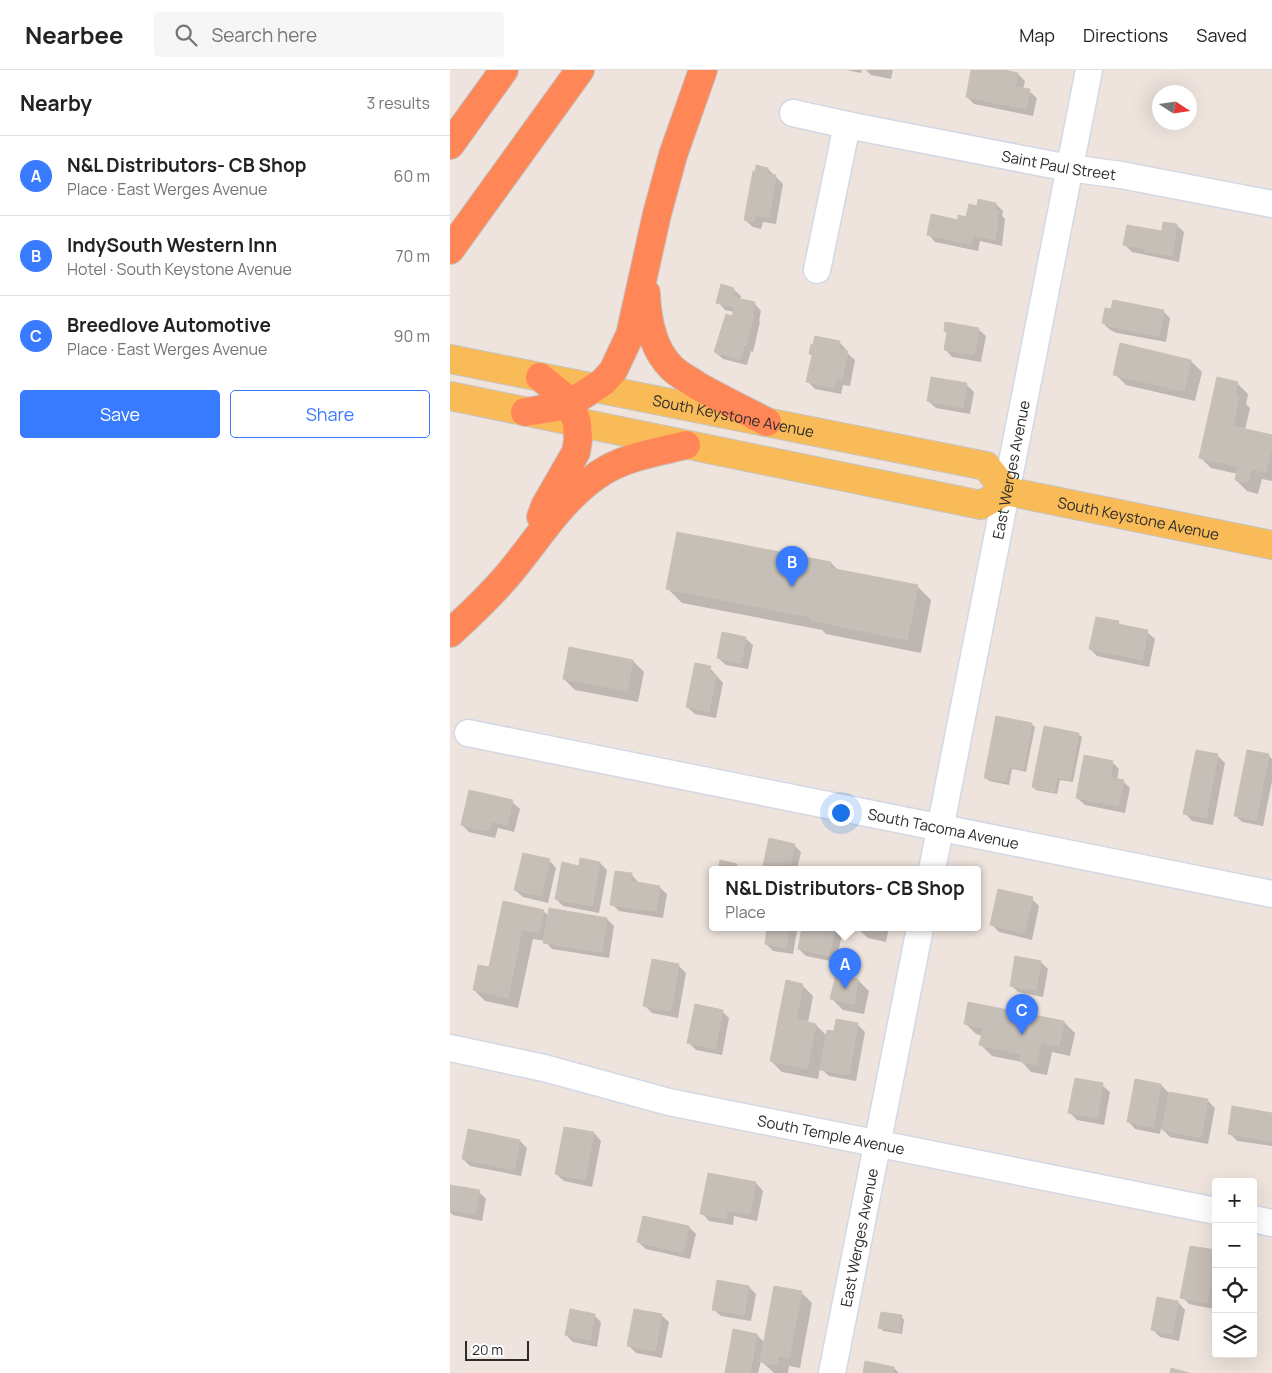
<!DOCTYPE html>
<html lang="en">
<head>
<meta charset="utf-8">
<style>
	:root { --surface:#fff; --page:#f6f6f6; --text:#222; --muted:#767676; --line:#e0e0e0; --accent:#397bff }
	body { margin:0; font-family:Manrope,sans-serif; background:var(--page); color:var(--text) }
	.controls { position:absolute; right:15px; bottom:15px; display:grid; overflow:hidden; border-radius:5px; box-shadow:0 5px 20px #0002 }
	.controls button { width:45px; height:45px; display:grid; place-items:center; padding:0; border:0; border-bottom:1px solid var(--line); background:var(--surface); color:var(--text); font:25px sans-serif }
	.compass { position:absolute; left:702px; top:15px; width:45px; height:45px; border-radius:50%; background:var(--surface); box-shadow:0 5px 20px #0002; rotate:102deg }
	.scale { position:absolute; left:15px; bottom:12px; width:64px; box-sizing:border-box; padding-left:5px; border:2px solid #2c2c2c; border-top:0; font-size:14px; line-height:18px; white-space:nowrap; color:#2c2c2c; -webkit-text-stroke:4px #fff; paint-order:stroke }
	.you { position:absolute; left:390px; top:742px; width:18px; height:18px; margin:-12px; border:4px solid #fff; border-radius:50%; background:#1a73e8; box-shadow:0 0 0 8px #1a73e833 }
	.badge { display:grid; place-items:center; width:32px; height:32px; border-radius:50%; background:var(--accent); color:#fff; font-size:16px; font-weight:700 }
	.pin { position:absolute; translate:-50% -41px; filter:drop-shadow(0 1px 2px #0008) }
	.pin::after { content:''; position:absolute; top:26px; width:18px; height:15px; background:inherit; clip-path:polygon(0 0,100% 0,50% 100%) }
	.popup { position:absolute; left:259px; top:796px; width:272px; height:65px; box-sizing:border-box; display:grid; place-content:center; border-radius:5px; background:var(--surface); filter:drop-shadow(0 1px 4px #0005); font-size:16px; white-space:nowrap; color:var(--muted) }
	.popup b { font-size:19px; color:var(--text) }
	.popup::after { content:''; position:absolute; left:50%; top:100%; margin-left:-10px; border:10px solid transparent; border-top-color:var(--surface) }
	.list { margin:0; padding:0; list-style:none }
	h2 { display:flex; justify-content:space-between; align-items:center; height:65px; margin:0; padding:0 20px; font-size:21px }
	h2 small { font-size:16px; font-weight:400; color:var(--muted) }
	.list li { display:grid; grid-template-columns:32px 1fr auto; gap:15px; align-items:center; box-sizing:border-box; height:80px; padding:0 20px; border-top:1px solid var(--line) }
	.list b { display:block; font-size:19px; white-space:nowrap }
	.list p { margin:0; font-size:16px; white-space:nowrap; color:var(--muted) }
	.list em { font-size:16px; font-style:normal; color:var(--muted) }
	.actions { display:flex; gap:10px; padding:15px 20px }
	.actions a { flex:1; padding:11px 0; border:1px solid var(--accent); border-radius:5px; text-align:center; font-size:18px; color:var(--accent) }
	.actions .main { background:var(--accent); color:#fff }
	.icon { flex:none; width:28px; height:28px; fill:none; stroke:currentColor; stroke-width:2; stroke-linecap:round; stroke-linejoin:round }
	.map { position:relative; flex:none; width:822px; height:1303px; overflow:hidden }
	header { display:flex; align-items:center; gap:30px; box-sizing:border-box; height:70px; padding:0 25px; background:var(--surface); border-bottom:1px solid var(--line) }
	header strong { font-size:24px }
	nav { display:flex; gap:28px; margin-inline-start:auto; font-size:18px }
	.search { width:350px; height:45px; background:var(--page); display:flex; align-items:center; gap:12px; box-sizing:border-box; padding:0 18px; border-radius:5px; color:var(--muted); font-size:19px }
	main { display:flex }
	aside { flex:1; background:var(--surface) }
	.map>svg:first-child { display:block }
	.shadow { fill:#0003 }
	.building { fill:#c6bfb8; stroke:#cac0b6 }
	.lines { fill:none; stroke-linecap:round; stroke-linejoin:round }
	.minor-casing { stroke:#d2d8e5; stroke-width:29 }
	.major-casing { stroke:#c4c4c4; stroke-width:30 }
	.highway-casing { stroke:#c4c4c4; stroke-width:30 }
	.minor { stroke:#fff; stroke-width:26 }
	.major { stroke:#f9bb57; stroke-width:28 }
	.highway { stroke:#ff8757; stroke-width:28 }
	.labels { text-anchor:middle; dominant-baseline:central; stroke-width:5; stroke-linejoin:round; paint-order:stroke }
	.street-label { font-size:15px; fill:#2c2c2c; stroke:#fff }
</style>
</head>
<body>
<header>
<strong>Nearbee</strong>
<div class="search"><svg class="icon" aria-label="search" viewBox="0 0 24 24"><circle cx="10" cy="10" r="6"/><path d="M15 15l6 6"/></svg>Search here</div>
<nav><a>Map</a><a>Directions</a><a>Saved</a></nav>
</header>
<main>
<aside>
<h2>Nearby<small>3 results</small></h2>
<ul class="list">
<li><span class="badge">A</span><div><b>N&amp;L Distributors- CB Shop</b><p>Place · East Werges Avenue</p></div><em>60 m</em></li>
<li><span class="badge">B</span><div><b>IndySouth Western Inn</b><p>Hotel · South Keystone Avenue</p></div><em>70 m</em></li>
<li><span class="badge">C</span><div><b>Breedlove Automotive</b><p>Place · East Werges Avenue</p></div><em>90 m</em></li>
</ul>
<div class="actions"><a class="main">Save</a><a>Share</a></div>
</aside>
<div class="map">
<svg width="822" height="1303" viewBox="0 0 822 1303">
	<rect width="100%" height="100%" fill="#eee4dd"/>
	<path class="shadow" d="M396,0H412L411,3Z
		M416,0H443L441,9L421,5Z
		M523,0H547L568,4L575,11L573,19L579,21L587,28L583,46L524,34L517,27Z
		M318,99L333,114L326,154L313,152L311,159L303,157L295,150Z
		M546,134L553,141L552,146L555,149L552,176L530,171L528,181L485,172L478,164L517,148L528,137Z
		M726,155L734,162L729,192L682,182L675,175L713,162Z
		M283,219L291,226L290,230L304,233L311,241L309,251L310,252L303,282L301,281L297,295L273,289L265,282L284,242L275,240L268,232Z
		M713,241L720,248L716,272L667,263L660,260L653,253Z
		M528,259L536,266L531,292L502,287L495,279L498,264L495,261Z
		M389,272L396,279V282L405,290L400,316L393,315L391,324L365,319L358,312L363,287L360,284Z
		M671,275L741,291L752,302L745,331L676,315L665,304Z
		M482,308L517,315L524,322L520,344L486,338L478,331Z
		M787,313L798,324L796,334L800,338L795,360L822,366V411L812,409L808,424L797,421L786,410L788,404L761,398L750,387Z
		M381,493L388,500L467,516L481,530L471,583L376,564L372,560L232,533L217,518Z
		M668,552L672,557L697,562L705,569L699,597L647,586L640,579Z
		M295,568L303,575L298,599L276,595L268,588Z
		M120,579L183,591L194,602L188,632L125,620L114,609Z
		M260,598L273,613L266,648L245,644L237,637Z
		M581,654L585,657L576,702L562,699L559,715L539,711L535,707Z
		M628,664L632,667L623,712L610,710L607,724L586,720L583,717Z
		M747,682L768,686L775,693L763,755L742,751L735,743Z
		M818,685L822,689V711L813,756L792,752L785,745Z
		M662,692L669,699L667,710L673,711L680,718L675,743L635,735L627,728Z
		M62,732L70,739L64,762L48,758L45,768L19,762L12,755Z
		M320,770L344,775L351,782L347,800H313Z
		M99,790L106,798L98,833L73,827L65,820Z
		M271,791L286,795L292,800H269Z
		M150,793L157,800L149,843L113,836L106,829L130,797Z
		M181,804L188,812V814L209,817L217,824L213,848L169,841L162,834Z
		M582,829L589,836L582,870L549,862L542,855Z
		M53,832L93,841L99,846L157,849L164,856L159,888L102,879L95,871L83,869L68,938L35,931L24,920L40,898Z
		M319,858H344L347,861L343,884L323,881L316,874Z
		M354,858H384L392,865L386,892L356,886L349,879Z
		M407,858H439L436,872L418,868Z
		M591,892L598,899L593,927L568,922L561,915Z
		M229,896L236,903L228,948L202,943L195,936Z
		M408,910L419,921L414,944L393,940L382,929Z
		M352,915L363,926L358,953L366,955L377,966L407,954L415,962L406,1011L379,1006L370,998L368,1009L332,1002L321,991Z
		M272,941L279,948L272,985L246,980L239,973Z
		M614,952L625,963L620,986L602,982L597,1005L581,1002L572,992L542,986L531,975L533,966L526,964L515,953Z
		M686,1011L711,1015L719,1023L758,1031L765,1038L758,1074L720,1067L711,1058L710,1064L685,1059L678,1051Z
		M652,1015L660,1022L654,1055L627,1050L620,1043Z
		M822,1044V1076L787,1071L779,1063Z
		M115,1058L144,1063L151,1071L142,1117L114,1111L106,1104Z
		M70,1071L77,1078L71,1106L20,1096L13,1089Z
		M306,1113L313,1121L307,1151L284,1146L283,1155L259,1151L252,1143Z
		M0,1116L29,1122L36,1129L32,1151L3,1145L0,1142Z
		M194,1147L239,1157L246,1164L240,1189L196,1179L188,1172Z
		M766,1182V1230L764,1239L739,1234L732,1227Z
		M299,1217L306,1224L301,1251L271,1246L263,1239Z
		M351,1222L362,1233L350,1298L339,1296L338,1303H324L311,1291L308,1303H276L284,1261L307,1265L315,1273Z
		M728,1232L735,1240L729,1271L710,1267L703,1260Z
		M144,1245L151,1252L147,1277L123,1272L116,1265Z
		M211,1245L219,1252L212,1288L186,1283L178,1275Z
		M451,1246L454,1250L452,1264L433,1261L430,1257Z
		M444,1298L449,1303H414Z"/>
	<path class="building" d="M521,0H554L568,3L565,17L580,19L576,39L516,27Z
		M306,95L318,98L317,104L326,105L319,148L306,145L304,152L294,150L303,101L305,102Z
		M528,129L546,133L545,140L549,141L546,153H548L545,170L523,165L521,174L477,165L481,144L508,150V145L516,147L519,134L527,136Z
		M713,152L727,154L722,186L694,181L695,179L673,175L677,155L712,161Z
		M271,214L284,218L282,227L305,232L302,243L304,244L296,276L294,275L290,289L264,282L276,244L282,246L284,237L266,233Z
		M663,230L714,240L709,266L658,256V254L652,253L655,238L661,239Z
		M495,252L529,258L524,285L494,280L497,262L494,261Z
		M365,266L390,271L388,279L398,281L392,310L386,308L384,318L356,312L362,285L359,284L361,274L363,275Z
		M670,273L741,290L734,321L663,305Z
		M481,307L517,313L513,338L477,331Z
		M767,307L788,312L785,325L789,326L783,356L822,365V376L816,402L801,399L798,413L785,410L788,396L749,388Z
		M227,462L381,492L380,498L468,515L457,570L361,550V547L216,519Z
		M646,547L669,551L668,554L698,560L692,590L639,579Z
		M272,562L296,567L291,593L267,588Z
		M119,577L183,590L177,621L113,609Z
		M245,593L261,596L259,603L266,605L259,642L236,637Z
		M546,646L582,653L573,700L559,697L556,712L534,708Z
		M594,656L629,663L620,710L607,707L604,722L582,717Z
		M746,680L768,684L756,748L733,744Z
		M797,680L819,684L806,750L784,746Z
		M634,685L663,691L660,707L674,710L668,736L626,728Z
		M19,720L63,730L57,755L41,751L38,761L11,755Z
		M319,768L345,774L339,800H312Z
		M73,783L100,789L91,826L64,820Z
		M130,788L150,792L142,836L105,829L112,792L129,796Z
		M270,790L287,794L286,800H268Z
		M165,801L182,803L181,811L210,816L206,841L160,835Z
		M548,819L583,827L574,863L540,855Z
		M53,831L94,840L89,862L72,859L58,928L23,920L28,895L39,897Z
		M99,838L157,848L152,882L93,873Z
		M317,858H339L336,878L315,874Z
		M352,858H385L379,886L348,879Z
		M406,858H426L425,861Z
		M565,886L591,891L586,920L560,916Z
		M202,889L229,894L221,941L193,936Z
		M386,905L408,909L404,934L380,929Z
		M336,910L353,914L346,949L366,954L357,999L320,991Z
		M518,932L614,951L609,976L591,972L586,995L569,991L571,984L529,975L533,958L514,954Z
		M245,934L273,940L265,979L237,973Z
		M386,949L408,953L399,1005L370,1000L377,960L384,961Z
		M625,1008L653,1013L647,1048L618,1043Z
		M685,1009L711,1014L703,1057L677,1052Z
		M719,1022L758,1029L751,1068L712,1060Z
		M782,1036L822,1043V1071L778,1064Z
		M114,1057L144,1062L135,1110L105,1104Z
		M18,1059L70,1070L64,1100L12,1089Z
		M258,1103L306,1112L300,1144L277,1140L276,1149L250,1144Z
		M0,1115L30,1120L25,1144L0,1140Z
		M193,1146L239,1156L233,1183L187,1172Z
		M740,1176L766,1180V1189L757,1233L730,1228Z
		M267,1210L299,1216L294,1245L262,1240Z
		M324,1216L352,1221L339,1288L328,1286L327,1295L310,1292Z
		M707,1227L728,1231L722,1264L701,1260Z
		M120,1239L145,1244L140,1270L115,1265Z
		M184,1239L212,1244L205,1281L177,1276Z
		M431,1242L452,1245L449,1261L428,1258Z
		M283,1259L307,1264L300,1303H275Z
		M415,1291L444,1297L443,1303H413Z
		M721,1298L739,1303H720Z"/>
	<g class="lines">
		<g class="minor-casing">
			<g id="minor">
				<path id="s1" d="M343,43L397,55L619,98L671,105L822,134"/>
				<path d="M367,200L397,55"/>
				<path id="s2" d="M18,663L822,824"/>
				<path id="s3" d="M482,800L639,0"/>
				<path id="s4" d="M0,978L94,998L219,1032L766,1141"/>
				<path d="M803,1149L822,1153"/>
				<path id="s5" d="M382,1303L470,858"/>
			</g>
		</g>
		<g class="major-casing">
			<g id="major">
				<path id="s6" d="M0,289L536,396L556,421"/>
				<path id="s7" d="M0,326L531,435L556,421L822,475"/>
			</g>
		</g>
		<g class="highway-casing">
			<path id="highway" d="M0,75L54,0
				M0,180L130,0
				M196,223C197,250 202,279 222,298C230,306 240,310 248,316C271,329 294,340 317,352
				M90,307L117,329L122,338L127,353L128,370L126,382L95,436L91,447
				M75,342L107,337L127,329L153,312L163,301L180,265L207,144L223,85L253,0
				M0,563C20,545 39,527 57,506C87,471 110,430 149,404C174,387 207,382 236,375"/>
		</g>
		<use href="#minor" class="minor"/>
		<use href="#major" class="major"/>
		<use href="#highway" class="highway"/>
	</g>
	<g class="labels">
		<g class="street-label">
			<text stroke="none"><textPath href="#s1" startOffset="271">Saint Paul Street</textPath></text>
			<text stroke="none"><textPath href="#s6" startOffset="289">South Keystone Avenue</textPath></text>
			<text stroke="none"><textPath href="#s3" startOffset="408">East Werges Avenue</textPath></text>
			<text stroke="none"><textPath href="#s7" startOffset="706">South Keystone Avenue</textPath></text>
			<text stroke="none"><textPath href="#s2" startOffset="485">South Tacoma Avenue</textPath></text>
			<text stroke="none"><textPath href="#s4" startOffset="391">South Temple Avenue</textPath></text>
			<text stroke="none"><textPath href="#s5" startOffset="138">East Werges Avenue</textPath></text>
		</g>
	</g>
</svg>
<div class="controls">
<button>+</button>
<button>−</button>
<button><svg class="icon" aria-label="locate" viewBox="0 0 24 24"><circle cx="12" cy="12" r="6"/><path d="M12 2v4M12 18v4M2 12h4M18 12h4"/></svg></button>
<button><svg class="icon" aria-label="layers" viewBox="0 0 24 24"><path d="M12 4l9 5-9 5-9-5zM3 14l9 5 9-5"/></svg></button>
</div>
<svg class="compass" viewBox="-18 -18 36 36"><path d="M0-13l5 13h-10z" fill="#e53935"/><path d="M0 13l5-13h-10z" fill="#767676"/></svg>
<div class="scale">20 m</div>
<div class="you"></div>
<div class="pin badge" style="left:395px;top:919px">A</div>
<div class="popup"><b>N&amp;L Distributors- CB Shop</b>Place</div>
<div class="pin badge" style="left:342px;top:517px">B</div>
<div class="pin badge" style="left:572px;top:965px">C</div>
</div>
</main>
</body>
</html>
